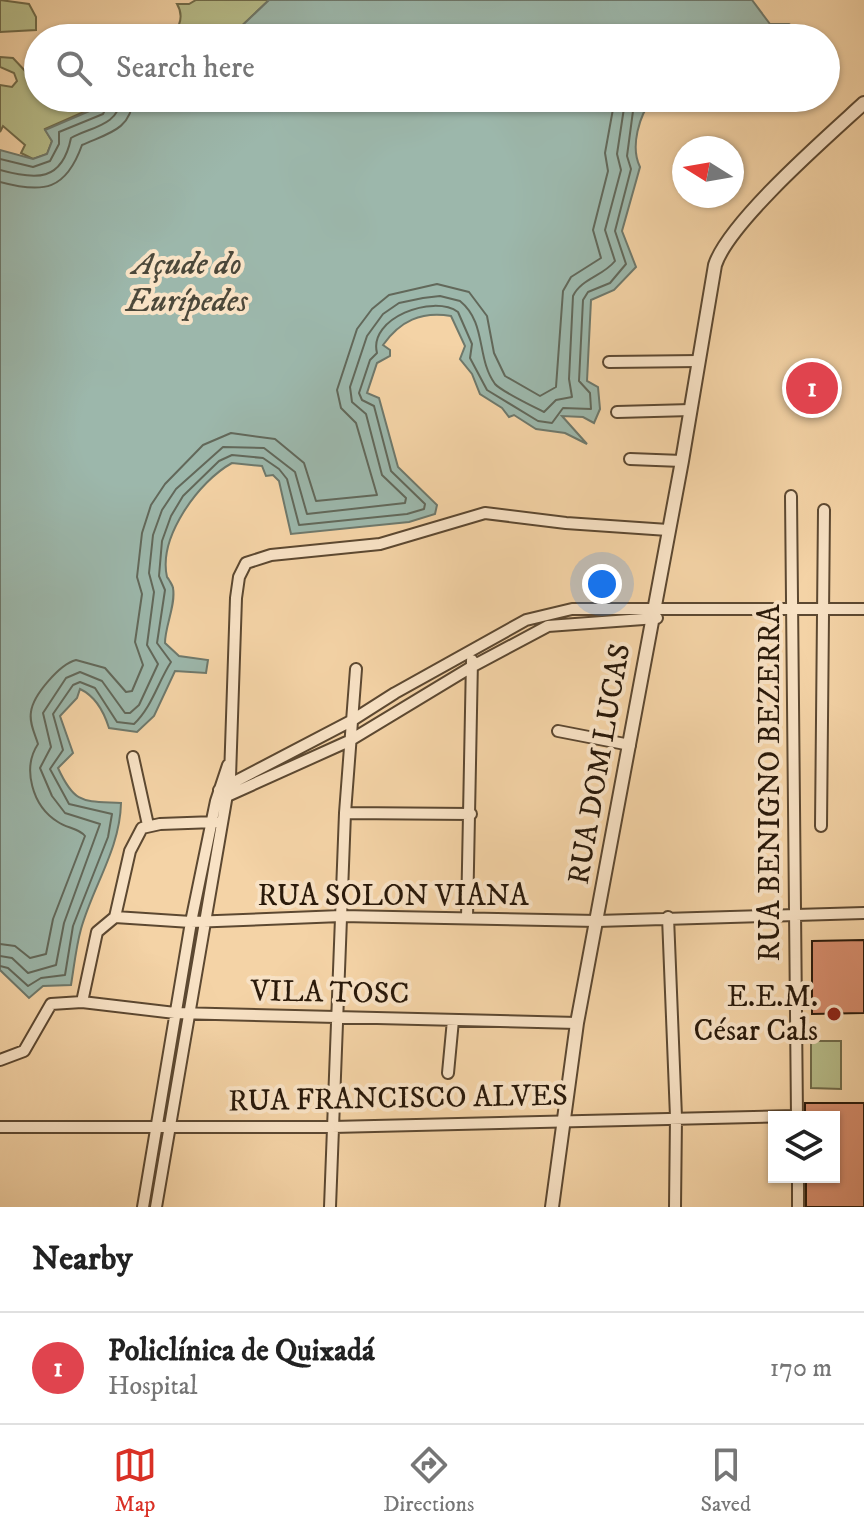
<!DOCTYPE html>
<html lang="en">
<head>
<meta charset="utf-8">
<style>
	:root { --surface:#fff; --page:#f2f2f2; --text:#222; --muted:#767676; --line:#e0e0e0; --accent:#d93025 }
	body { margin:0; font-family:"IM FELL DW Pica",serif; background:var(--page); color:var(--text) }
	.controls { position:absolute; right:24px; bottom:24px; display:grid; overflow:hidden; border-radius:0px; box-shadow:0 2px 6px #0004 }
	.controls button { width:72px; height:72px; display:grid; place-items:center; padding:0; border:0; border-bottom:2px solid var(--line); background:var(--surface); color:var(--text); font:40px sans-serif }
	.compass { position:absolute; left:672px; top:136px; width:72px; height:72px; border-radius:50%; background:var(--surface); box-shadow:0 2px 6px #0004; rotate:281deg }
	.you { position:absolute; left:602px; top:584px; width:28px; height:28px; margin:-20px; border:6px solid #fff; border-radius:50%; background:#1a73e8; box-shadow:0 0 0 12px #1a73e833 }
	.badge { display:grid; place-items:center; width:52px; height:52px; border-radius:50%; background:var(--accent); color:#fff; font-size:26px; font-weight:700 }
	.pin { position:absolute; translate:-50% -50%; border:4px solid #fff; box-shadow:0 2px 8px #0006 }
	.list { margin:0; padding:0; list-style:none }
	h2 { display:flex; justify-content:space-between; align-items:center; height:104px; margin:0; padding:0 32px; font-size:34px }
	h2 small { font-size:26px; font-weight:400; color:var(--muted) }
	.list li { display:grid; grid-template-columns:52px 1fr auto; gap:24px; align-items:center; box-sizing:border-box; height:112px; padding:0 32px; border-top:2px solid var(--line) }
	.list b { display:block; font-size:30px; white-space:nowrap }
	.list p { margin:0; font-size:26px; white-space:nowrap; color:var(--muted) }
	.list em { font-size:26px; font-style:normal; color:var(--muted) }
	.icon { flex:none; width:44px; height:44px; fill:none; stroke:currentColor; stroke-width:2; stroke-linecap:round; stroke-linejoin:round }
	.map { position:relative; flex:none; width:864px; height:1207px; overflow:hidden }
	.search { position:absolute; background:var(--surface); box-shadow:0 2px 6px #0004; left:24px; right:24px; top:24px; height:88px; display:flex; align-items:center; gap:20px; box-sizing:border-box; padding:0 28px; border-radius:44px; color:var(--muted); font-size:30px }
	.sheet { height:216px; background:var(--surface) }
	nav { display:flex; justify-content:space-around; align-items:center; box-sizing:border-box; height:112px; border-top:2px solid var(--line); background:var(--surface); font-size:22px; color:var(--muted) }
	nav a { display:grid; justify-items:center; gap:4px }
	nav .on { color:var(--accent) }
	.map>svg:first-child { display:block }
	.green { fill:#b7bd8a; stroke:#706b4a; stroke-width:2 }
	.water { fill:#9cb7ab; stroke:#6e786b; stroke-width:2 }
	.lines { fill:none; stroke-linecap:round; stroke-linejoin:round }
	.shore { stroke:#62685a; stroke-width:2 }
	.building { fill:#d78d6d; stroke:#29190a; stroke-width:2 }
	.minor-casing { stroke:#5c4831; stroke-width:14 }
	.tertiary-casing { stroke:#5c4831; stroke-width:16 }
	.minor { stroke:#f8e2c5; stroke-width:10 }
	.tertiary { stroke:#f8e2c5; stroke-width:12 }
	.poi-dot { fill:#8f2418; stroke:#f8e2c5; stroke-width:3 }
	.labels { text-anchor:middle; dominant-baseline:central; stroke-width:8; stroke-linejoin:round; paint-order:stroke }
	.street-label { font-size:30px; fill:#29190a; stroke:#f8e2c5 }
	.poi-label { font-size:30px; fill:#29190a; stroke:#f8e2c5; text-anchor:end }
	.water-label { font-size:32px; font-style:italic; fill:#4c483a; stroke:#f8e2c5 }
</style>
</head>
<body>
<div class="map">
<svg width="864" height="1207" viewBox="0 0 864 1207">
	<rect width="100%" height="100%" fill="#f4d3a6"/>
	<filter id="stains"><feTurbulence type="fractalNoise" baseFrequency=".0025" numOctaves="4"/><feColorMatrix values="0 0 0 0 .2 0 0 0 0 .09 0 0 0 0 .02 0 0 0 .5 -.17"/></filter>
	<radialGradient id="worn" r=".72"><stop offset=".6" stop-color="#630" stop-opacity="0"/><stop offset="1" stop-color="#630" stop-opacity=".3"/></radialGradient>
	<path class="green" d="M0,0L29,4L36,17V30L0,32Z
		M196,0H269L229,38H170L167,32L174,33C181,24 183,14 177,4H189Z
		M0,57L13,58L27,73L38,75V98H78L86,111L45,129L52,141L47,154L33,159L21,153L25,145L3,126L0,132V85L12,87L17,81L14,73L0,67Z
		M811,1041H841V1089L811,1088Z"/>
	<path class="water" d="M269,0H752L770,24H789L801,32L799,38C777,38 729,30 713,38H229Z
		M105,98H653C639,115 630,147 640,167L622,231L636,267L614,290L591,300L587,381L598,387L600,409L594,423L583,417L562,416L587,444L565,433L536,429L514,415L509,417L502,408L480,394L472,374L460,359L465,346L451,316C421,311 400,321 383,345L390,350V356L377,363L367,393L379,398L398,467L437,505L435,514L409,522L291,534L279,481L273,475L266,476L262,466L232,463C199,481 158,537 167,577C168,578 173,586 173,588C176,605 165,626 165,643L179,656L208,660L206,673L175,671L154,716L137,732L109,728C104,712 95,696 80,689L77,698L60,716L73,753L58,768C75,805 83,801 121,803C120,849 93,886 81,929C76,947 74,967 71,985L43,986L29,998L0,970V150L33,159L47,154L52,141L45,130L99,107Z"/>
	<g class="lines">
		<path class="shore" d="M0,159L33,167L50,161L59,144V132L103,114L111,98
			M0,170C36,180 62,182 71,138C90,127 119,126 121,98
			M0,182C44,194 66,190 82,145C106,134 132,130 133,98
			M0,944L15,946L30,958L46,954L53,919L85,836C79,828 66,828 58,822C32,806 22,768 38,744C35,734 29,723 31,712C33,695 60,664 76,660L105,668L126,692L132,691L143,665L135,642L142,594L137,577L142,533L151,505L165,484L203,445L231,433L275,439L304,463L316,501L377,495L356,423L341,408L337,390L357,329L372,309L389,295L437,284L469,292L487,316L494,353L505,376L540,396L556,387L563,291L571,277L601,258L593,230L608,171L605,153L615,98
			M0,956L12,958L28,973L56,965L64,923L100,824L65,813L52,796L40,768L51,747L43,713L66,678L80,672L102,681L125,713H130L139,705L158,664L147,645L154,592L149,573L153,535L162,510L176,489L223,447L264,448L295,472L307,514L405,503L406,498L382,475L366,414L352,402L350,387L367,336L383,314L399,303L423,298L440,296L460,301C487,323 476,358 495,384C501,391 534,407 544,412L556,400L572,397L569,379L573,296C581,279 603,276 615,261L605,230L621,170L617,154L624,108L630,98
			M0,966L8,968L28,986L41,978L65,975L73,926L108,837L112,814L69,804L50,769L63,750L53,714L73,685L80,682L95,688L117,722L134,724C152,707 158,682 171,662L157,643L165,590L159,576L162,541L171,516L183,496L219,461L232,455L263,458L279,469L287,479L299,525L407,514L424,509L425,504L391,471L374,406L362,400L359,393L370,360L377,353C368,318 433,294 458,312L472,344L470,358L487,390L538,421L552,423L563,408L591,409L590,393L579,381L583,300L588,292L610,283L626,264L615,231L631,169L627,156L633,111L642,98"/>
	</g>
	<path class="building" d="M864,940V1013L812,1014V941Z
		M805,1103H864V1207H806V1177H834V1117H805Z"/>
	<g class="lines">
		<g class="minor-casing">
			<path id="minor" d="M609,362L699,361
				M617,412L691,410
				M630,459L682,461
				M791,496L797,1117
				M558,731L630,745
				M133,757L148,825
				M219,790L351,721L395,693L526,620L572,609H864
				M216,801L349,741L473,666L548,626L657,618
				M345,813L471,814
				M821,826L824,510
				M115,917L191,922L341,916L597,921L864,913
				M668,917L676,1117L675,1207
				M467,918L472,660
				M82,1002L175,1013L577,1023
				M0,1060L24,1051L51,1004L82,1002L97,932L115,917L130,851L142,828L160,824L215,822
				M448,1073L453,1020
				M0,1127H333L797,1116
				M798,1177V1207
				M143,1207L191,922L216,801L228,765
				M156,1207L230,777L236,598L239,577L246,563L271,555L380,544L485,513L566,523L668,530
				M330,1207L345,813L356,669"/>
		</g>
		<g class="tertiary-casing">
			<path id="tertiary" d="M552,1207L577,1023L682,461L715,265C729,222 827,137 864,103"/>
		</g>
		<use href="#minor" class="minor"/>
		<use href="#tertiary" class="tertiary"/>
	</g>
	<circle class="poi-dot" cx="834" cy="1014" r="8"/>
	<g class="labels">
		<g class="street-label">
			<text transform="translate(600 764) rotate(-80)">RUA DOM LUCAS</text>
			<text transform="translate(770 783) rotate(-90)">RUA BENIGNO BEZERRA</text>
			<text x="393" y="896">RUA SOLON VIANA</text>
			<text transform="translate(330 993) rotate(1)">VILA TOSC</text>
			<text transform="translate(398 1099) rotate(-1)">RUA FRANCISCO ALVES</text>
		</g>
		<g class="poi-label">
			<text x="818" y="997">E.E.M.<tspan x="818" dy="34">César Cals</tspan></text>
		</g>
		<g class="water-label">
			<text x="187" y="265">Açude do<tspan x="187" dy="37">Eurípedes</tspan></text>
		</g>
	</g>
	<rect width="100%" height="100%" filter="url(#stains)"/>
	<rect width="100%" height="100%" fill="url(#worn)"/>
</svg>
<div class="controls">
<button><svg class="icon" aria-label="layers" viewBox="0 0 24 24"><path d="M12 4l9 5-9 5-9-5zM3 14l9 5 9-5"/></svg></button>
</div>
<svg class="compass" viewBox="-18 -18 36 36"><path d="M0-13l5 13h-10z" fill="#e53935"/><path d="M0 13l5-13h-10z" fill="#767676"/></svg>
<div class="you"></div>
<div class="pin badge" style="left:812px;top:388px;background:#e0444e">1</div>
<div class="search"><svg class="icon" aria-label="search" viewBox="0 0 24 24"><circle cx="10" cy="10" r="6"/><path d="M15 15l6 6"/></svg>Search here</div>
</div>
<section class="sheet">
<h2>Nearby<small></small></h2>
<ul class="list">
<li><span class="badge" style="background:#e0444e">1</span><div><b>Policlínica de Quixadá</b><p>Hospital</p></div><em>170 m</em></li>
</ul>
</section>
<nav>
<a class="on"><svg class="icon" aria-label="map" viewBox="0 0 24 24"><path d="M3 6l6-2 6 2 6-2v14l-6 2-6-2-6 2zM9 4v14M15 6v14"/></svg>Map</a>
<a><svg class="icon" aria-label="directions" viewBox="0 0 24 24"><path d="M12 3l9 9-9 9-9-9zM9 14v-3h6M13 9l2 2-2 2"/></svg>Directions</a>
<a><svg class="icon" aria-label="saved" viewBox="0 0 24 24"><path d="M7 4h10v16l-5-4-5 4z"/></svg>Saved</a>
</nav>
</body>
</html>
